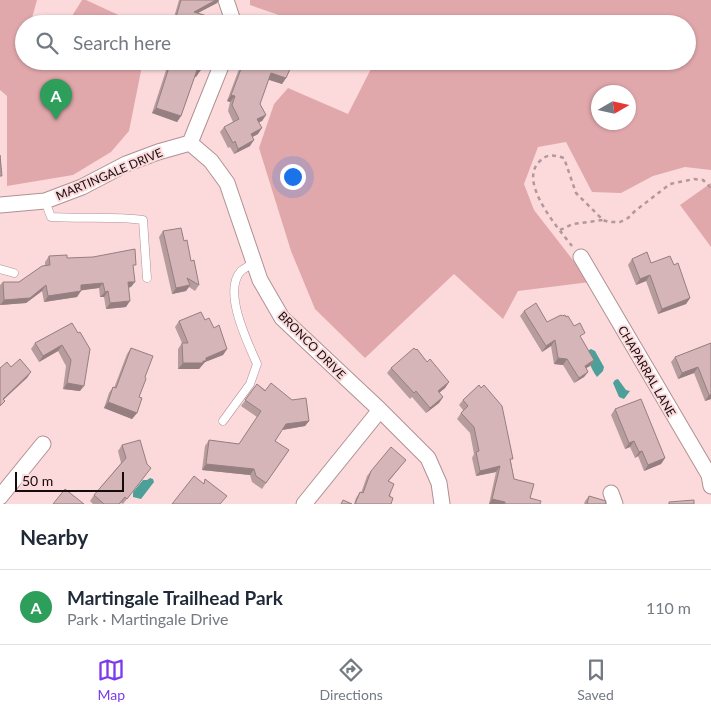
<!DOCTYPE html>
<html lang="en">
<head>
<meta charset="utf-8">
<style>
	:root { --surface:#fff; --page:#f6f6f7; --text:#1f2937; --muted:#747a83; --line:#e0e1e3; --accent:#7c3aed }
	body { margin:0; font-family:Lato,sans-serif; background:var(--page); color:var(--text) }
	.compass { position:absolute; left:591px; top:85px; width:45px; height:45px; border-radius:50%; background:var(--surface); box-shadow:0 1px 4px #0004; rotate:81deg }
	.scale { position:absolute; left:15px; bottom:12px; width:109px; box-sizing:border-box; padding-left:5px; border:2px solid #150b0c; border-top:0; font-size:14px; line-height:18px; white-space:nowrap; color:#150b0c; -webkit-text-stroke:4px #fcdadc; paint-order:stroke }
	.you { position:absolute; left:292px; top:176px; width:18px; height:18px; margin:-12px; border:4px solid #fff; border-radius:50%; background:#1a73e8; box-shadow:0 0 0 8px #1a73e833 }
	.badge { display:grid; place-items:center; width:32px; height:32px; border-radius:50%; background:var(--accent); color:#fff; font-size:16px; font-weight:700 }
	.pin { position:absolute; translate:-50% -41px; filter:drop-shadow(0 1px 2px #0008) }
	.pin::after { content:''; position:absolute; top:26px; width:18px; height:15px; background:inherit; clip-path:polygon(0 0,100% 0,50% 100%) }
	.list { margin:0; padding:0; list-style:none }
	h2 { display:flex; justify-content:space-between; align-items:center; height:65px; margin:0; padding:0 20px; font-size:21px }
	h2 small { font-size:16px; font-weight:400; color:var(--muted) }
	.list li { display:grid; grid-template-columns:32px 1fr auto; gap:15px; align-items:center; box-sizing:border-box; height:75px; padding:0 20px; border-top:1px solid var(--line) }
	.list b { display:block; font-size:19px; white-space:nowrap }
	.list p { margin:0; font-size:16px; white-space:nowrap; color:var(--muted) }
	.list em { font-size:16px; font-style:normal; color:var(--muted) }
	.icon { flex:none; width:28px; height:28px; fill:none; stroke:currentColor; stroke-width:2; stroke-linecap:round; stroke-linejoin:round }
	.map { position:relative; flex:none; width:711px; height:504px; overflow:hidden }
	.search { position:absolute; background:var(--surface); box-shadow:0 1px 4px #0004; left:15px; right:15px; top:15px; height:55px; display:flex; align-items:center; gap:12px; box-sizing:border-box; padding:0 18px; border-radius:28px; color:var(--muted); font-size:19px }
	.sheet { height:140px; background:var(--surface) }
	nav { display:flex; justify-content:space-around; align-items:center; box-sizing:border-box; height:70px; border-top:1px solid var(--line); background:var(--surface); font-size:14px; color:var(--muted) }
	nav a { display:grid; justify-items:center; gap:2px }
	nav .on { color:var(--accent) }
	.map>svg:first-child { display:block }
	.green { fill:#e1a8ac; fill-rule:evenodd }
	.water { fill:#4da099 }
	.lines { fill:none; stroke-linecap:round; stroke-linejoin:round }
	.lane-casing { stroke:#b09194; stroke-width:9 }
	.street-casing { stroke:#b09194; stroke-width:17 }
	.path { stroke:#b29899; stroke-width:2.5; stroke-dasharray:4 4; stroke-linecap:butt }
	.lane { stroke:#fff; stroke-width:8 }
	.street { stroke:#fff; stroke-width:15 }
	.wall { fill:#b79c9d }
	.shaded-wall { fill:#957f80 }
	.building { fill:#d5b5b7; stroke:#957f80 }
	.labels { text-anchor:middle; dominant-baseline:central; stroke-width:4; stroke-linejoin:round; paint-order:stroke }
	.street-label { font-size:12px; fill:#150b0c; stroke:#fcdadc }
</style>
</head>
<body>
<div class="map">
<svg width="711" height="504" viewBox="0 0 711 504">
	<rect width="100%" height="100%" fill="#fcdadc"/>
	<path class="green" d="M0,0H37L32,18L51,24H24V61H143L129,131L111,152L73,175L7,186V96L0,90Z
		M82,0H86L138,24H67Z
		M250,0H711V170L685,167L653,176L621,193L592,192L566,142L538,147L524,184L534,210L590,282L518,291L503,319L454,274L365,358L315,309L291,251L259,148L274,104L288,88L348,114L375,61H687V24H305L250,5ZM598,92H628V122H598Z
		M711,183V247L680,205Z"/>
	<path class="water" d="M591,349L595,351L604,367L603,371L597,377C591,369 589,361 585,352Z
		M618,379L626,390L630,391L624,399L619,397L613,383L615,380Z
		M150,478L153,479L154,482L141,499L133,497V492L143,480H147Z"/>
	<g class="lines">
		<g class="lane-casing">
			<path id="lane" d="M45,201L51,217C82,219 113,216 143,220L147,278
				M0,269L14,273
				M223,421L250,384L257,364C248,343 222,291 241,271C245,268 250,265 254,262"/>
		</g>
		<g class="street-casing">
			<path id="street" d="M226,0L234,24
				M190,143L211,161L227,183L260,280L282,318L380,410L428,458L439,483L442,504
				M190,143L223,61
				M0,205L45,201L82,187L126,164L158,152L190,143
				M581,257L709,475L711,486
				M611,493L615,504
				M0,497L43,444
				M304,504L380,410"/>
		</g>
		<path class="path" d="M560,230L573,224L603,220
			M572,246C559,229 518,183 539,162C547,153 554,155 564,158L576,193L603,220L609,222H620L628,218L635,211L670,184L694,179L703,180L711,188"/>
		<use href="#lane" class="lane"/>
		<use href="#street" class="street"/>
	</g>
	<path class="wall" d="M179,0H219L217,3L198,13L215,24H172Z
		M169,61H203L200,71L196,77L195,76L181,116L177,122L152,113Z
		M242,61H294L286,78L282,84L268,79L260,104L266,115L262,121L259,122L258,134L252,137L250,146L234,154L230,147L228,148L220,132L224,127L233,122L228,111L230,102L227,101Z
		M163,231L184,241L191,261L199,285L195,291L189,287L186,291L172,294L159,237Z
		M49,256L67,258L133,269L131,287L128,288L126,307L106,309L104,297H100L99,288L81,290L77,297L44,302L42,291L26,303L0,305V285L3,282H19L45,265V262Z
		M632,259L651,263L674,265L690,298L686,304L658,314L646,281L636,285L628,265Z
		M524,311L582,339L594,360L590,366L586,368L588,372L584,377L574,383L563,365L554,364L551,346L542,352L520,316Z
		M205,320L214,328L227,349L223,355L205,362L199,369H178V349L182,343L175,327L179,321Z
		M72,323L80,391L63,389L66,366L58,351L39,362L31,349L35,343Z
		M711,343V399L705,401L694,373L678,379L671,362L675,357Z
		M131,348L145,377L139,397L137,413L132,419L104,408L109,393L113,387L114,388L127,354Z
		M427,362L449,382L445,388L439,393L443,397L439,403L426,413L412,397L410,399L387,373L391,368Z
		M257,384L309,421L305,426L282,430L275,441L289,450L262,489L252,482L250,475L202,470L205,446L209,440L239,444L257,417L241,406Z
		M479,385L511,462L514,479L530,498L540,504H489L496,472L476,476L472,458L474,454L470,433L457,419L463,410L459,405L463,400Z
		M615,409L665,458L661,464L644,471L638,456L635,458L630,447L625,449L611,415Z
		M122,445L151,468L123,504L121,503L120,504H93L90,501L94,495L121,463L118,451Z
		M406,460L389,481L391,504H354L356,498L360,492L361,493L367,476L371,471Z
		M589,496L605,504H584L585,501Z"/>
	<path class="shaded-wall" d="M216,0H219L217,3L190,17L194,12Z
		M197,70L200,71L196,77L193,76Z
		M271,73L286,78L282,84L266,79Z
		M231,95L235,96L230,102L227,101Z
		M156,108L181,116L177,122L152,113Z
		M266,115L262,121L253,125L257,119Z
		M262,128L258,134L247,140L251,134Z
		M254,140L250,146L234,154L238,149Z
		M650,275L646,281L636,285L640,279Z
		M128,282H135L131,287L124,288Z
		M103,283L99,288L77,291L81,285Z
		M46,285L42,291L26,303L0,305L4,300Z
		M190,285L186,291L172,294L176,288Z
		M81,291L77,297L44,302L48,296Z
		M108,291L104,297H100L105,292Z
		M690,298L686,304L658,314L662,309Z
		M130,301L126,307L106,309L110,303Z
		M555,340L551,346L542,352L546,346Z
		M62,345L58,351L39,362L43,356Z
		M227,349L223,355L205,362L199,369H178L183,363L206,358Z
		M558,358L567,359L563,365L554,364Z
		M594,360L590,366L581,371L585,366Z
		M698,367L694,373L678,379L682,373Z
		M31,372L27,378L0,403L3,399Z
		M588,372L584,377L574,383L579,378Z
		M449,382L445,388L434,397L438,391Z
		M67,383L84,386L80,391L63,389Z
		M709,395H711V399L705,401Z
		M443,397L439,403L426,413L430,408Z
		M108,402L137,413L132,419L104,408Z
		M309,421L305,426L282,430L286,424Z
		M634,441L630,447L625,449L629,443Z
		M642,451L638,456L635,458L639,452Z
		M665,458L661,464L644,471L648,465Z
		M206,464L254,469L250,475L202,470Z
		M500,466L496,472L476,476L480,471Z
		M492,499L505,502L504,504H489Z"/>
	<path class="building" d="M181,0H216L194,12L217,19L215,24H174Z
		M271,17L291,24H264L265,21L269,22Z
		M171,61H203L200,71L197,70L181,116L156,108Z
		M244,61H294L292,69H290L286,78L271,73L260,104L266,115L257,119L262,128L251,134L254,140L238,149L235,141L233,143L224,127L239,119L232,105L235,96L231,95Z
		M0,155L2,176H0Z
		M181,228L184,241L187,240L191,261L194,260L199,285L187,278L190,285L176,288L163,231Z
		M135,249L136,265H133L135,282H128L130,301L110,303L108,291L105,292L103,283L81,285V291L48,296L46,285L30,298L4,300L3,282H19L42,266L50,265L49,256L67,255V258L93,257Z
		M647,252L651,263L670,256L674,265L678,263L690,298L662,309L650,275L640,279L632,259Z
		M536,303L547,322L561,315L562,316L565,315L566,317L568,316L574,326L580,323L585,333L580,336L594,360L585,366L588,372L579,378L567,359L558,358L555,340L546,346L524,311Z
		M201,312L205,320L209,318L214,328L219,325L227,349L206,358V361H203V363H183L182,343H188L179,321Z
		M72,323L78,333L80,332L90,349L84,386L67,383L71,360L62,345L43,356L35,343Z
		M711,343V395H709L698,367L682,373L675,357Z
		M131,348L153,356L145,377L146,379L139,397L142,398L137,413L108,402L113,387L116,388Z
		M414,348L416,350L417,349L427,362L430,359L449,382L438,391L443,397L430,408L416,391L414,393L391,368Z
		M20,359L31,372L3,399L5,401L0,406V368L7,362L11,367Z
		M271,383L292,400L306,398L309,421L286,424L275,441L289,450L266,483L256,476L254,469L206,464L209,440L239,444L261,411L245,400L257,384L265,391Z
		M479,385L481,388L484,385L502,406L513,459H510L514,479L534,484L530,498L541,501L540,504H505V502L492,499L500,466L480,471L476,452L479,451L474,427L461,413L468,406L463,400Z
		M641,399L665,458L648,465L642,451L639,452L634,441L629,443L615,409Z
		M140,440L147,464L151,468L127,499L125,497L119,504H104L94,495L126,458L122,445Z
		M391,447L406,460L388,481L394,484L389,496L393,498L391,504H355L360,492L363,493L371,471Z
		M194,476L204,484L205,479L227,496L220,504H172Z
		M65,489L84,504H53Z
		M589,496L606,501L605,504H587Z
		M343,500L352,504H341Z
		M694,500V504H669V502Z"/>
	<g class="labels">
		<g class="street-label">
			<text transform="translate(109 174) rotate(-23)">MARTINGALE DRIVE</text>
			<text transform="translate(312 345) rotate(45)">BRONCO DRIVE</text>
			<text transform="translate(647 371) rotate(60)">CHAPARRAL LANE</text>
		</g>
	</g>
</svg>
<svg class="compass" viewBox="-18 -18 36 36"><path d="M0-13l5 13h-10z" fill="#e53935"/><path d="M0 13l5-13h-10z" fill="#747a83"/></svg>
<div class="scale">50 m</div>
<div class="you"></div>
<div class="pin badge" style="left:56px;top:120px;background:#2e9e5b">A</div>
<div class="search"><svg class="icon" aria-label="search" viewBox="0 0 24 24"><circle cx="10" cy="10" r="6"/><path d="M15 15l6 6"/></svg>Search here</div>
</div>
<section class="sheet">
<h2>Nearby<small></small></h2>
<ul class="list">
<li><span class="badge" style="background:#2e9e5b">A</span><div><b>Martingale Trailhead Park</b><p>Park · Martingale Drive</p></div><em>110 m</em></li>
</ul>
</section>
<nav>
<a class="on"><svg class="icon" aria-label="map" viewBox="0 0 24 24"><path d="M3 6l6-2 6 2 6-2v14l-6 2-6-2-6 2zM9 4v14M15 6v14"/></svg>Map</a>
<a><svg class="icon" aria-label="directions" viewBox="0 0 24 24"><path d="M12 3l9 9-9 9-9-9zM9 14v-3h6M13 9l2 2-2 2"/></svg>Directions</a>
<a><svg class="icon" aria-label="saved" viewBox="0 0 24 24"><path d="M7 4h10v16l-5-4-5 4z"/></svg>Saved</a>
</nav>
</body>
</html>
